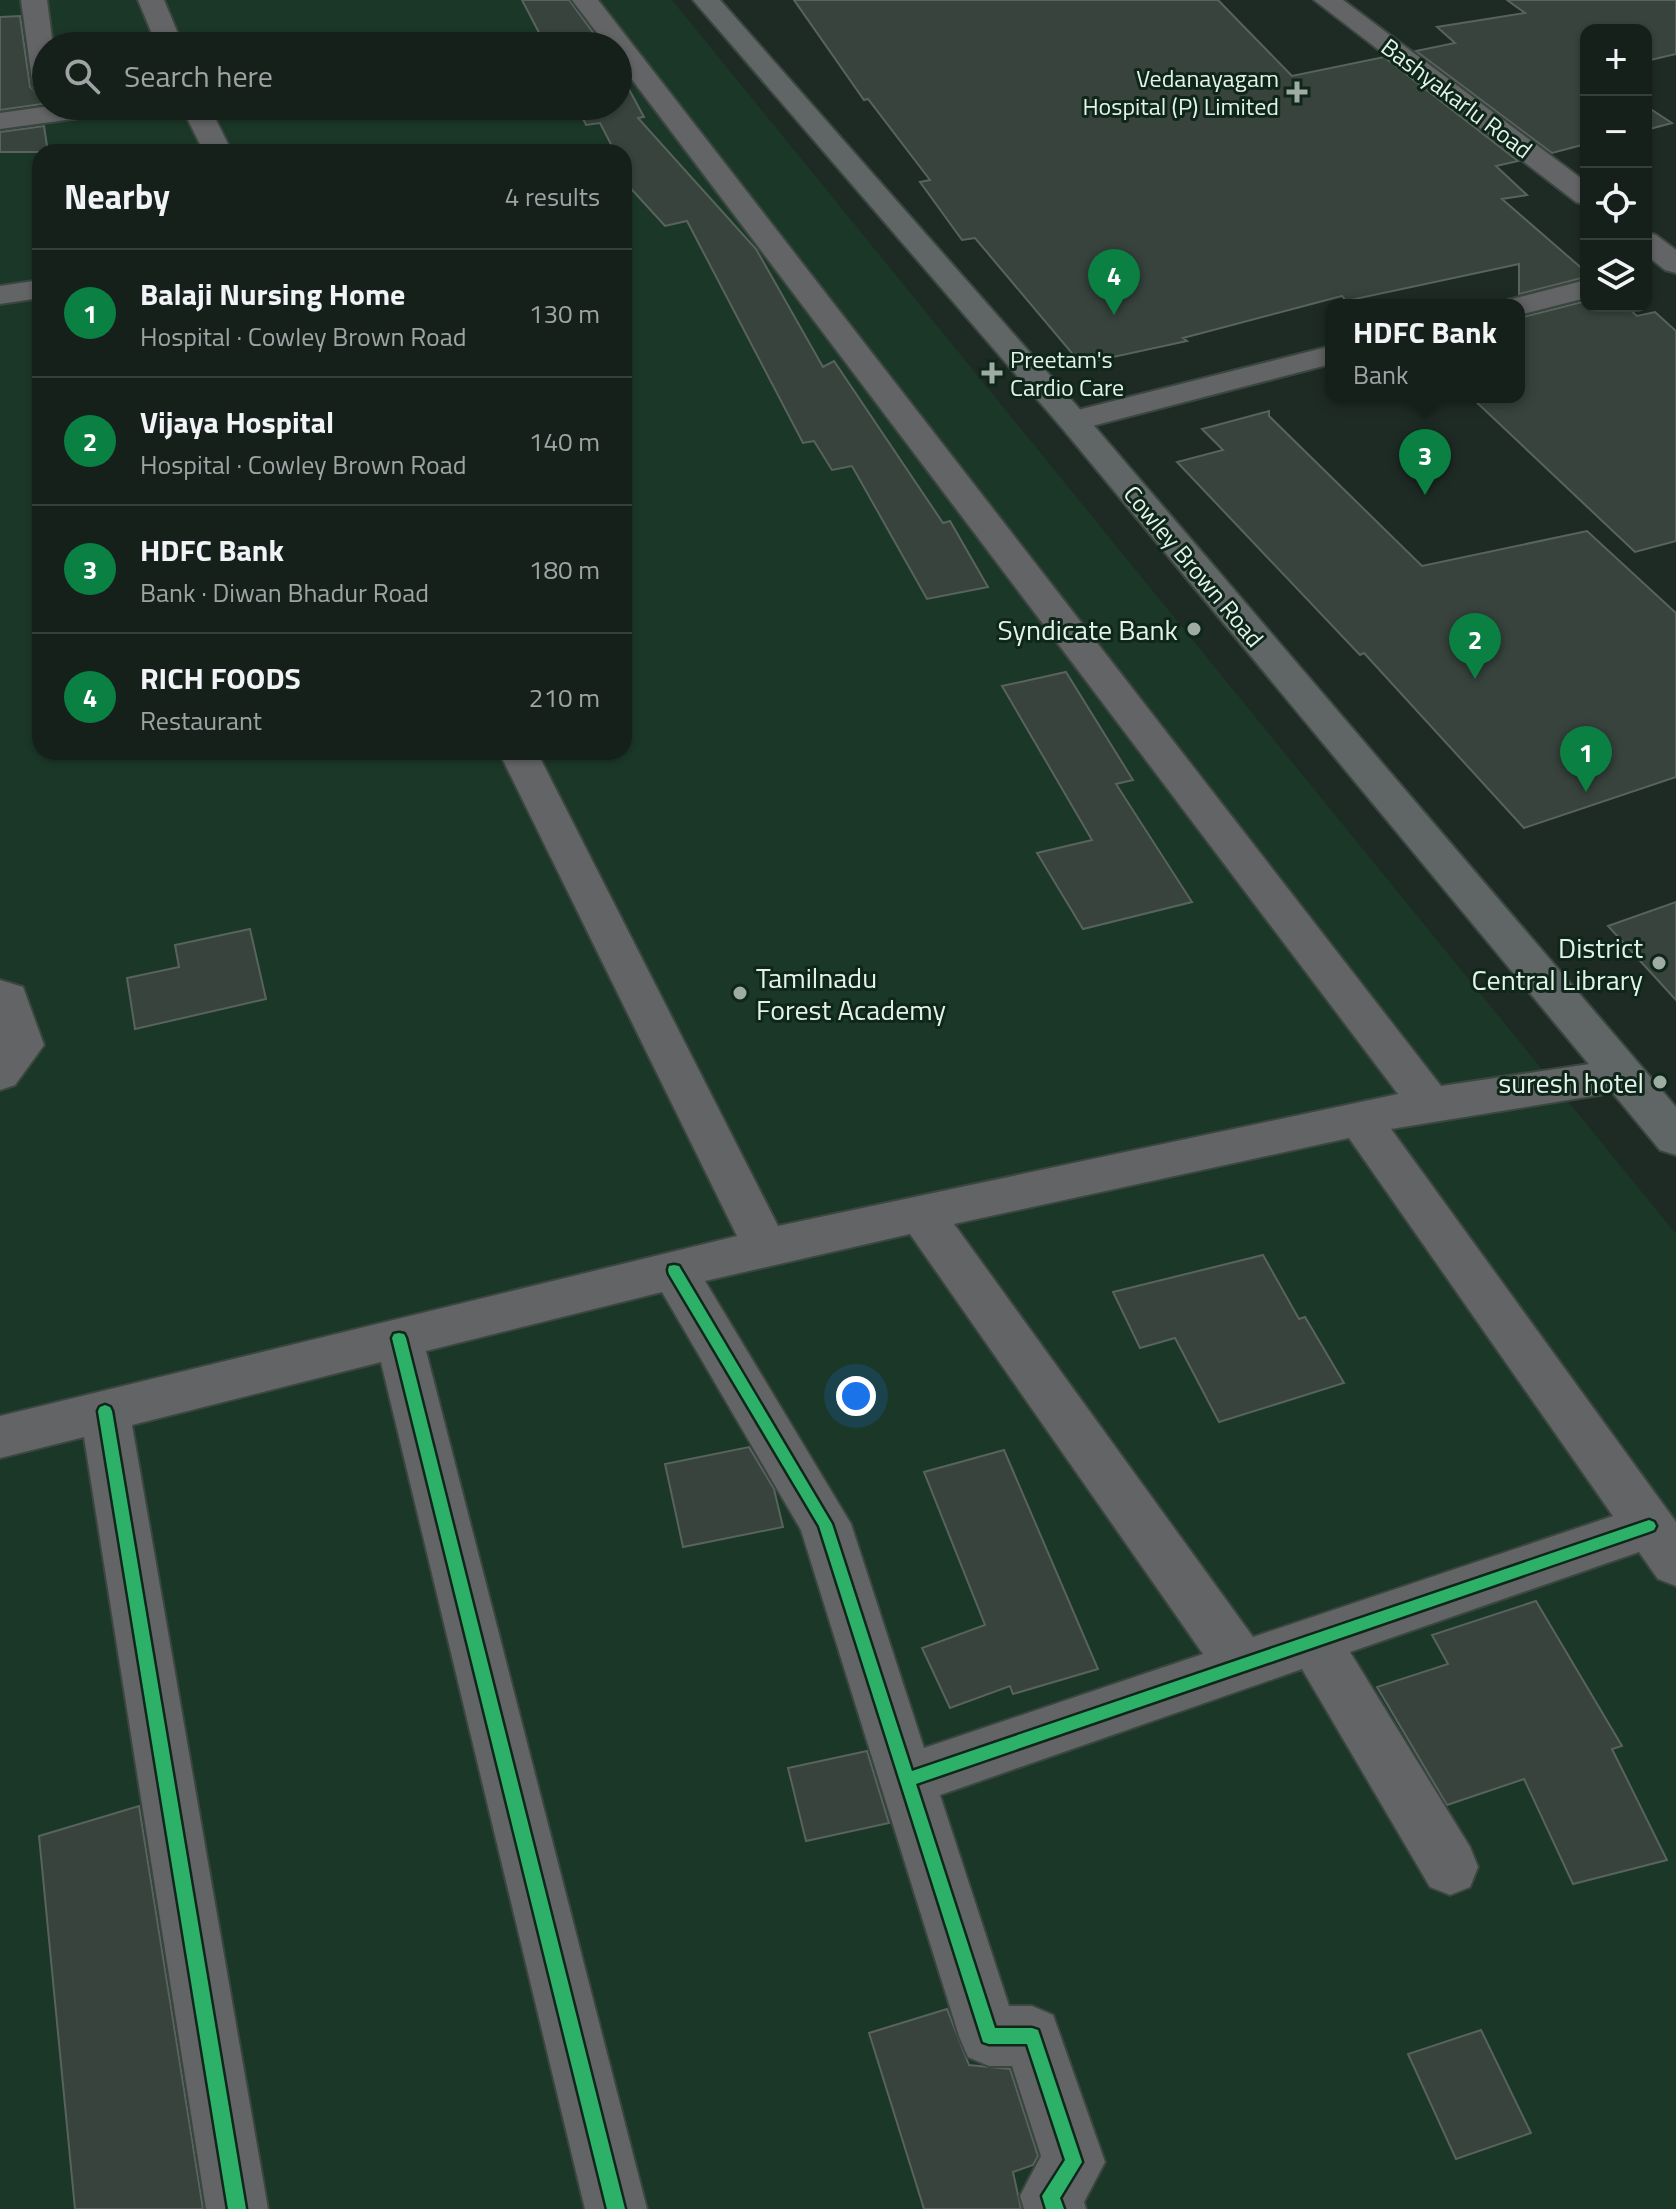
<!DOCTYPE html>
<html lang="en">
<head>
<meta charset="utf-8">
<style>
	:root { --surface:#16201b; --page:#232d28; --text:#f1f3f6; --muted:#9ea3a3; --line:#353e3a; --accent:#0b8043 }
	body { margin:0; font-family:"Titillium Web",sans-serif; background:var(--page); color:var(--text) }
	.controls { position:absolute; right:24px; top:24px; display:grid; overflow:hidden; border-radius:16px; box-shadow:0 2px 6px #0004 }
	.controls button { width:72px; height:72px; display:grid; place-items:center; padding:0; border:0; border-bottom:2px solid var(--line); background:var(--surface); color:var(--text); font:40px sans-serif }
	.you { position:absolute; left:856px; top:1396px; width:28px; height:28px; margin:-20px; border:6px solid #fff; border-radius:50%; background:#1a73e8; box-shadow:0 0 0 12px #1a73e833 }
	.badge { display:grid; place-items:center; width:52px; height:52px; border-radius:50%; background:var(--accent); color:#fff; font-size:26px; font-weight:700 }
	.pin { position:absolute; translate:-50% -66px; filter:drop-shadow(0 2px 4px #0008) }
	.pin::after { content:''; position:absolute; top:42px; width:28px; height:24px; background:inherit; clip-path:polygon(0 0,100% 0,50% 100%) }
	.popup { position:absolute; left:1325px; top:299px; width:200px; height:104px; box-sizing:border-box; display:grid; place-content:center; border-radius:16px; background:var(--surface); filter:drop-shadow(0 2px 6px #0005); font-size:26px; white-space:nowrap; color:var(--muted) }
	.popup b { font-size:30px; color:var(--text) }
	.popup::after { content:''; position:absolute; left:50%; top:100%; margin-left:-16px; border:16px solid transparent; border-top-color:var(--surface) }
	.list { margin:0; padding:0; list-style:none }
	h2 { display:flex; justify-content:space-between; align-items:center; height:104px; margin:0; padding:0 32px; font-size:34px }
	h2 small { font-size:26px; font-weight:400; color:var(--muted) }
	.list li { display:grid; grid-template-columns:52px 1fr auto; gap:24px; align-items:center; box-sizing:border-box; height:128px; padding:0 32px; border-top:2px solid var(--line) }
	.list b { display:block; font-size:30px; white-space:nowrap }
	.list p { margin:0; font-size:26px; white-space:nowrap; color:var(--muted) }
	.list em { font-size:26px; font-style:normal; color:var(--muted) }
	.icon { flex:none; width:44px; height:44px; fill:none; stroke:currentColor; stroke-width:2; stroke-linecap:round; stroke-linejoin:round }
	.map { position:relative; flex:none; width:1676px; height:2209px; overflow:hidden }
	.search { position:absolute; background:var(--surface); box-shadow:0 2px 6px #0004; left:32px; top:32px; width:600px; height:88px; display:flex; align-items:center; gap:20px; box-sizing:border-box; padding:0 28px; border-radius:44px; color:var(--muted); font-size:30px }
	.panel { position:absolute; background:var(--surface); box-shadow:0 2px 6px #0004; left:32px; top:144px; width:600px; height:616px; border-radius:24px }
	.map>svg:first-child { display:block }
	.built { fill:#1b3728; fill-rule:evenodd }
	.building { fill:#38433d; stroke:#58635d; stroke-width:2 }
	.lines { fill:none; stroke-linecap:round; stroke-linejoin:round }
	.minor-casing { stroke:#3b4640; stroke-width:4 }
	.major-casing { stroke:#3b4640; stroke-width:4 }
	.minor { fill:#626465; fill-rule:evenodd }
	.major { fill:#606665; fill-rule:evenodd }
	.cycleway-casing { stroke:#0f261a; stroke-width:5 }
	.cycleway { fill:#2db169; fill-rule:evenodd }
	.poi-dot { fill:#9faca4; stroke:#0f261a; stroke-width:3 }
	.labels { text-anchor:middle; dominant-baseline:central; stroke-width:6; stroke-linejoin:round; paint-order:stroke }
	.far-poi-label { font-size:24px; fill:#e4f2e9; stroke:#0f261a; text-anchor:end }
	.far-street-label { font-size:24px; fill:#e4f2e9; stroke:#0f261a }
	.poi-label { font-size:28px; fill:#e4f2e9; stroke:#0f261a; text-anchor:end }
</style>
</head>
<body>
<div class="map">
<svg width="1676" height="2209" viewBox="0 0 1676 2209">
	<rect width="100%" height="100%" fill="#1e2b24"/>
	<path class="built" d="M0,0H672L1676,1234V2209H0ZM46,46H618V106H46ZM40,152H624V752H40Z"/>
	<path class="building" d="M522,0H569L603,46H546Z
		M794,0H1218L1292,76L1384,57L1518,161L1496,166L1527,195L1502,199L1586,272V277L1519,294V264L1346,301L1342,296L1183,338L1187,341L1081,364L975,238L962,240L920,182L930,180L868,99L864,100Z
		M1507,0H1676V54L1646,61V30H1586V144L1552,153L1416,51L1455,43L1437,27L1525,13Z
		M20,16L30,87L41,97L42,104L0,110V17Z
		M618,69L644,117L638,118L756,249L823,367L834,361L943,523L950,521L988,587L927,599L852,466L832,470L814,441L803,443L687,221L665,226L624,181V152H615L600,123L586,125L577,106H618Z
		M1646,106L1672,123L1646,130Z
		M44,126L48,152H0V132Z
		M1586,301V306H1626L1637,316L1655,312L1676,331V541L1635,552L1471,397H1519V318Z
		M1269,411V416L1422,566L1587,531L1676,613V777L1524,828L1364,653L1360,655L1177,462L1223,450L1202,429Z
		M1066,672L1133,780L1116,784L1192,902L1083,929L1037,853L1092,840L1002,686Z
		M1676,902V1000L1608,926Z
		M250,929L266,999L135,1029L127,978L179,967L175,945Z
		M1263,1255L1299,1319L1305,1317L1344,1383L1219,1422L1175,1338L1140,1348L1113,1292Z
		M749,1447L774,1489L783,1527L683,1547L665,1464Z
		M1004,1450L1098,1669L1013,1694L1010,1686L950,1708L922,1648L985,1625L924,1472Z
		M1536,1601L1622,1746L1612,1749L1667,1860L1573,1884L1524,1779L1447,1805L1377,1687L1448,1664L1432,1635Z
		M867,1751L889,1823L806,1841L788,1768Z
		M139,1806L203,2209H75L39,1836Z
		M947,2009L969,2065L1010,2069L1038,2156L1033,2165L1013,2172L1021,2209H924L869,2033Z
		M1481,2030L1531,2133L1456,2159L1408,2054Z"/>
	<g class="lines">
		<g class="minor-casing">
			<path id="minor" d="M21,0H47L53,46H46V95L37,93L33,87Z
				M138,0H164L183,46H157Z
				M572,0H598L1441,1086L1623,1059L1638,1064L1645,1075L1638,1086L1623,1091L1391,1129L1676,1522V1586L1658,1579L1639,1552L1350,1652L1470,1847L1478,1867L1470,1887L1450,1895L1430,1887L1302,1669L940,1795L1009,2006H1032L1053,2015L1105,2162L1084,2202L1086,2209H1024L1020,2196L1041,2156L1012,2066H989L968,2057L959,2036L801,1530L662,1292L426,1351L647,2209H585L381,1362L132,1425L268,2209H206L84,1437L0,1458V1416L737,1236L499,752H537L778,1226L1398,1094L618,61V46H607ZM1349,1138L1613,1516L1253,1637L954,1224ZM910,1234L1203,1654L924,1748L851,1524L705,1281Z
				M1314,0H1343L1586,182V205L1576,202Z
				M50,106H123L119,112L109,114L0,129V113Z
				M181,106H209L232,152H204Z
				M1646,232L1656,235L1676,250V273L1665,270L1646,255Z
				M40,280V298L0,304V286Z
				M1586,280V298L1519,315V305H1504L1508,300Z
				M1331,346V364L1073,431L1062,428L1057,421L1062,414Z
				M0,980L23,987L44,1045L15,1085L0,1090Z"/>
		</g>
		<g class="major-casing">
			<path id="major" d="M693,0H720L1084,414L1676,1107V1155L1660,1150L1062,428Z"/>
		</g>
		<use href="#minor" class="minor"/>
		<use href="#major" class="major"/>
		<g class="cycleway-casing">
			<path id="cycleway" d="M674,1265L679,1266L832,1524L912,1771L1649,1520L1654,1522L1656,1526L1654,1530L1649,1532L916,1784L995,2028H1032L1038,2030L1082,2162L1060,2198L1064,2209H1046L1042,2196L1065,2160L1027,2044H989L983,2042L981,2036L819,1526L669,1274L668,1270L669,1266Z
				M399,1333L404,1334L406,1338L625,2209H607L392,1338L394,1334Z
				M105,1405L110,1407L112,1411L246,2209H228L98,1411L100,1407Z"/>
		</g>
		<use href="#cycleway" class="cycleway"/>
	</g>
	<g class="poi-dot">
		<path d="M1293 80h8v8h8v8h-8v8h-8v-8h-8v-8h8z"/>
		<path d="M988 361h8v8h8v8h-8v8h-8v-8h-8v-8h8z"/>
		<circle cx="1194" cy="629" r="8"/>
		<circle cx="1659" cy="963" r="8"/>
		<circle cx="740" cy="993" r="8"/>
		<circle cx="1660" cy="1082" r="8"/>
	</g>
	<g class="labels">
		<g class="far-poi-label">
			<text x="1279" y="78">Vedanayagam<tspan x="1279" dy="28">Hospital (P) Limited</tspan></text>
			<text x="1010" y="359" text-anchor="start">Preetam's<tspan x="1010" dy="28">Cardio Care</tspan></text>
		</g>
		<g class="far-street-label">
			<text transform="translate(1457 98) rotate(37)">Bashyakarlu Road</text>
			<text transform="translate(1194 566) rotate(50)">Cowley Brown Road</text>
		</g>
		<g class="poi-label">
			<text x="1178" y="629">Syndicate Bank</text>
			<text x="1643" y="947">District<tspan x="1643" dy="32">Central Library</tspan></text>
			<text x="756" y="977" text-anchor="start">Tamilnadu<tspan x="756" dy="32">Forest Academy</tspan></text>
			<text x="1644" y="1082">suresh hotel</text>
		</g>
	</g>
</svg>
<div class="controls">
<button>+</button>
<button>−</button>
<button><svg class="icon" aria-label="locate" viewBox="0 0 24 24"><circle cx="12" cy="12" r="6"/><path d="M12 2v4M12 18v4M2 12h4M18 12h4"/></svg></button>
<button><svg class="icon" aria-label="layers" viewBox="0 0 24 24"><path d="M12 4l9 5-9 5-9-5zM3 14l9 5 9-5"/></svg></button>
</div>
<div class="you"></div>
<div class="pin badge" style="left:1586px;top:792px">1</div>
<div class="pin badge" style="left:1475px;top:679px">2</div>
<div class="pin badge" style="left:1425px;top:495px">3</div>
<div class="popup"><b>HDFC Bank</b>Bank</div>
<div class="pin badge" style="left:1114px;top:315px">4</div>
<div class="search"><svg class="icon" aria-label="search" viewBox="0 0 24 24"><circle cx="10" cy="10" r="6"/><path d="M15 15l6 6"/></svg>Search here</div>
<section class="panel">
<h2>Nearby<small>4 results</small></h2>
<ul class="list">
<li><span class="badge">1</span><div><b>Balaji Nursing Home</b><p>Hospital · Cowley Brown Road</p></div><em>130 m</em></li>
<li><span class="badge">2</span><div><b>Vijaya Hospital</b><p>Hospital · Cowley Brown Road</p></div><em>140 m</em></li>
<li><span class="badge">3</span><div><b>HDFC Bank</b><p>Bank · Diwan Bhadur Road</p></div><em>180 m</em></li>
<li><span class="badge">4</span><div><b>RICH FOODS</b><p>Restaurant</p></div><em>210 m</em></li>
</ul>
</section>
</div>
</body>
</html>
